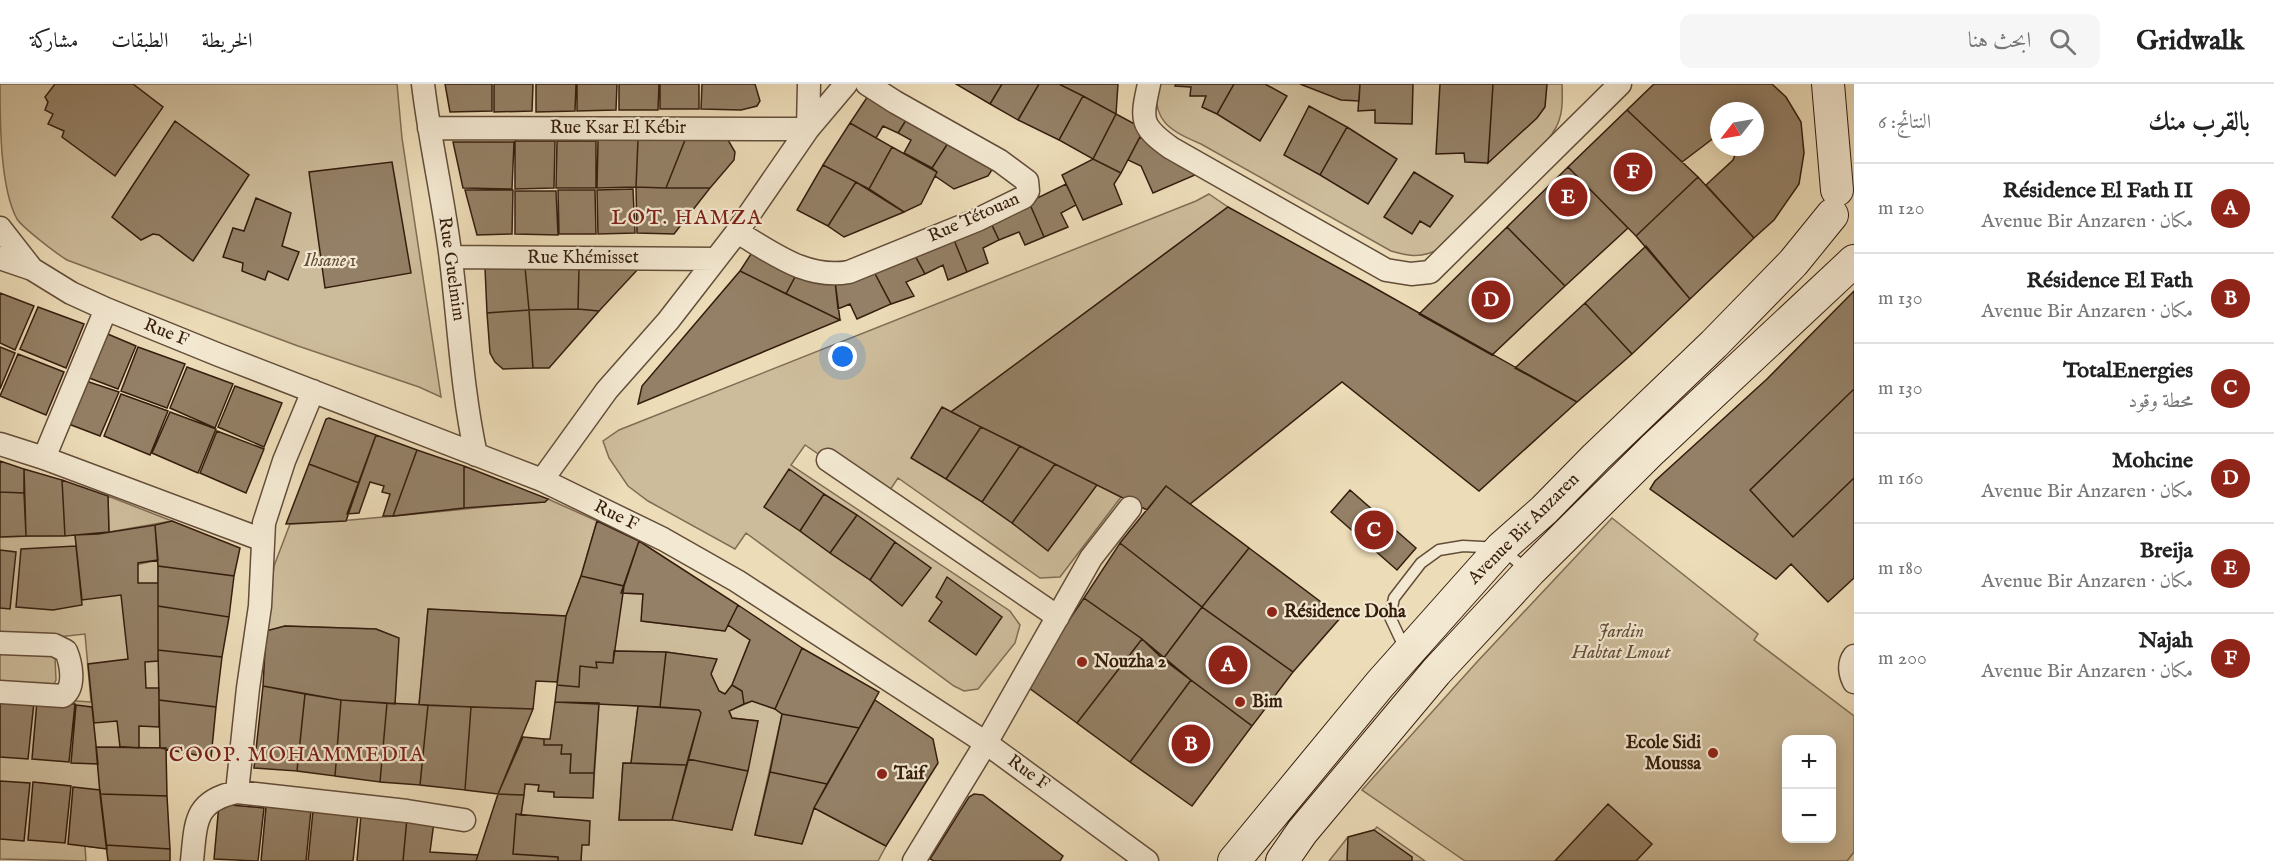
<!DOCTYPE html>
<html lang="ar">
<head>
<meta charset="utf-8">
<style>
	:root { --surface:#fff; --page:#f6f6f6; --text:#222; --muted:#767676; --line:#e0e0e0; --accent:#8f2418 }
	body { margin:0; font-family:"IM FELL English",Amiri,serif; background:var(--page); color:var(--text); direction:rtl }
	.controls { position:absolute; right:18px; bottom:18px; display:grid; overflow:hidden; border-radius:12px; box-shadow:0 3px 15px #0003 }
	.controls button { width:54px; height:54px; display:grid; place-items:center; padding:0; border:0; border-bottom:2px solid var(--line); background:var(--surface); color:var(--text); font:30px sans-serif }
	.compass { position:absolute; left:1710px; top:18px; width:54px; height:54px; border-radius:50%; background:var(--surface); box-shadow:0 3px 15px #0003; rotate:239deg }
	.you { position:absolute; left:843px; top:273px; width:21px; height:21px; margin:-15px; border:4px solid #fff; border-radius:50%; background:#1a73e8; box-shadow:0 0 0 9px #1a73e833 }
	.badge { display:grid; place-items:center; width:39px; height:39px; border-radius:50%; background:var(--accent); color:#fff; font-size:20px; font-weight:700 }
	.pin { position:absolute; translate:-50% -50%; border:3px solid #fff; box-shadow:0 2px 6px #0006 }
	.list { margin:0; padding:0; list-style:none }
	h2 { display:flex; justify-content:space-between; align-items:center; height:78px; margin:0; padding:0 24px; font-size:26px }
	h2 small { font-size:20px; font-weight:400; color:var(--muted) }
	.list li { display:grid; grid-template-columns:39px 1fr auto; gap:18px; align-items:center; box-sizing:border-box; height:90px; padding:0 24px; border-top:2px solid var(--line) }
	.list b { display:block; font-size:22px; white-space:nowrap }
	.list p { margin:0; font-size:20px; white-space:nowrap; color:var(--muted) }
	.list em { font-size:20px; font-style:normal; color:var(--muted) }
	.icon { flex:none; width:33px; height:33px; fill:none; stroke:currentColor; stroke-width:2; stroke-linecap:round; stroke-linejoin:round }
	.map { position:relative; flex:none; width:1854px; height:777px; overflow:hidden; direction:ltr }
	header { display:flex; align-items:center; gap:36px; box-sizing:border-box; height:84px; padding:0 30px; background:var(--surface); border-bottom:2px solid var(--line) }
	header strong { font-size:28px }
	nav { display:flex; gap:33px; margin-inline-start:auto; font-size:21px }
	.search { width:420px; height:54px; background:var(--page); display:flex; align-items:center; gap:15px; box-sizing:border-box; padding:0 21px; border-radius:12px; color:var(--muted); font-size:22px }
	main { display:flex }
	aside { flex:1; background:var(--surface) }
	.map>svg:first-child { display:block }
	.green { fill:#cdbc9b; stroke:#816c54; stroke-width:1.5; fill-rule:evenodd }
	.building { fill:#948066; stroke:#351d0d; stroke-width:1.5 }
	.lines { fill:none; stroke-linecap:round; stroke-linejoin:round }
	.service-casing { stroke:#634d38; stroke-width:13 }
	.minor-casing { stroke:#634d38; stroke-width:25 }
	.secondary-casing { stroke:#351d0d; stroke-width:34 }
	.service { stroke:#f3e8d1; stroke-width:10 }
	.minor { stroke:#f3e8d1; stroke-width:22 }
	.secondary { stroke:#f3e8d1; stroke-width:32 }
	.poi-dot { fill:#8f2418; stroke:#f3e8d1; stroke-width:2 }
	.labels { text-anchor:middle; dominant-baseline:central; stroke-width:4.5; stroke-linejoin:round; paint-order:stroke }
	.street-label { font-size:18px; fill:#351d0d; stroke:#f3e8d1 }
	.park-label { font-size:18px; font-style:italic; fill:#634d38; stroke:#f3e8d1 }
	.poi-label { font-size:18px; font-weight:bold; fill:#351d0d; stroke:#f3e8d1; text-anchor:start }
	.quarter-label { font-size:21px; letter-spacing:1.5px; fill:#7a1f14; stroke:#f3e8d1 }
</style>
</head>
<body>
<header>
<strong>Gridwalk</strong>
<div class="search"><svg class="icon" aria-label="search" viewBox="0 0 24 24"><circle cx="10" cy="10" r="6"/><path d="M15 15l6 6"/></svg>ابحث هنا</div>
<nav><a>الخريطة</a><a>الطبقات</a><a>مشاركة</a></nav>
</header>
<main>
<aside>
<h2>بالقرب منك<small>النتائج: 6</small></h2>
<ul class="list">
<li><span class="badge">A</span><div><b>Résidence El Fath II</b><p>مكان · Avenue Bir Anzaren</p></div><em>120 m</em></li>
<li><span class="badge">B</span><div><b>Résidence El Fath</b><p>مكان · Avenue Bir Anzaren</p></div><em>130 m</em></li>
<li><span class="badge">C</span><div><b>TotalEnergies</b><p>محطة وقود</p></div><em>130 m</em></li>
<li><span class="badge">D</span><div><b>Mohcine</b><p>مكان · Avenue Bir Anzaren</p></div><em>160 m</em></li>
<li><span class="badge">E</span><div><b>Breija</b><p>مكان · Avenue Bir Anzaren</p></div><em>180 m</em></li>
<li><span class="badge">F</span><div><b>Najah</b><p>مكان · Avenue Bir Anzaren</p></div><em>200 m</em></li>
</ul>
</aside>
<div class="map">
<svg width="1854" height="777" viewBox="0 0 1854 777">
	<rect width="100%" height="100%" fill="#ecdcb8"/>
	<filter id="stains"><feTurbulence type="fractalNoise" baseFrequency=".00333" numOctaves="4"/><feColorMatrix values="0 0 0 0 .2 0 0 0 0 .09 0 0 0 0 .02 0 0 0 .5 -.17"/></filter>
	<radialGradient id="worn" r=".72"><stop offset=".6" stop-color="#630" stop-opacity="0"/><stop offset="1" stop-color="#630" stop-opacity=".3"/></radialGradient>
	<path class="green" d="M0,0H397L402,54L441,313L419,303L298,262L67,176C57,170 23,144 17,135C0,104 0,38 0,0Z
		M1156,0H1562C1563,22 1563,39 1547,56L1435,167C1419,174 1408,172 1391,167L1201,60C1169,46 1153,38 1156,0Z
		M1209,110L1228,123L951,328L1121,413L1060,493L1040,494L898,394L884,415L805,361L791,381L1010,527L1020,541L1015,559L978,605L964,607L954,602L746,449L735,465L648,417L628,402L609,374L603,357L619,346L1196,117Z
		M108,412L172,437L109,448Z
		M548,415L597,437L581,492L566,532L428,525L419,621L395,620L398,554L376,545L285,542L266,547L274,482L290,440C375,436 460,424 545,418Z
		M1612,434L1758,550L1754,556L1854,632V768L1847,777H1465L1362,706L1476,579ZM1786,656H1832V754H1786Z
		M75,451L82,515L99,489L158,476L160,664L96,663L107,765L85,762L86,777L0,775V612L91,618L85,550L48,554L0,552V453Z
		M621,509L643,510L642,537L725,547L728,541L750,556L732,601L725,610L719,607L711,590L716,575L666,568L614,567Z
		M0,564L55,573L56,596L53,602L0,603Z
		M752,617L775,625L782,630L755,751L802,760L814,724L886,762L878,777H581L521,731L525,700L539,701L538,707L554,708V713H593L599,619L638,622L631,679H623L619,736H677L732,746L758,637L732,634L729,627Z
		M1377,743L1425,777H1329L1348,753L1374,746Z"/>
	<path class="building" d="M55,0H133L163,23L115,92L62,53L64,47L48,40L53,30L45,26L48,18L45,13Z
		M445,0H492V27L450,28Z
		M494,0H533L532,27L494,28Z
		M536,0H576L575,27L536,28Z
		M577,0H617L616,26L577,27Z
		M619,0H659L658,26H619Z
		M660,0H699V25H660Z
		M702,0H755L760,17L757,22L741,26L701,25Z
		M956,0H1002L990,20Z
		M1002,0H1039L1018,36L990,20Z
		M1039,0H1059L1083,12L1059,56L1018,36Z
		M1059,0H1118L1116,30L1083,12Z
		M1176,0H1234L1217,30L1202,23L1206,12H1190L1191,3L1175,2Z
		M1234,0H1265L1287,12L1260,57L1217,30Z
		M1300,0H1360L1359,17L1341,16Z
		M1360,0H1413L1412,40L1375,39V26L1358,27Z
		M1440,0H1493L1488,79L1465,78L1464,69L1436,70Z
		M1493,0H1547L1545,23L1537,34L1488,79Z
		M1654,0H1772L1786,13L1801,38L1804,69L1799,100L1774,136L1754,154L1706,101L1733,76L1738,63H1755V27H1719V50L1682,78L1627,26Z
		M870,9L908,33L898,49L883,42L876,54L850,39Z
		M1083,12L1116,30L1093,75L1059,56Z
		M1309,22L1347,43L1320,91L1284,71Z
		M1627,26L1698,93L1636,152L1568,83Z
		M1116,30L1144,45L1121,89L1093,75Z
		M908,33L950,56L932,84L904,69L911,56L898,49Z
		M175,37L249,91L193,177L159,151L153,150L141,156L112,133Z
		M850,39L892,63L869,105L823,81Z
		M1347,43L1397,75L1368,120L1320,91Z
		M1140,53L1202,88L1153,109L1141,82L1128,76Z
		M598,56H638L636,103L597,104Z
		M638,56H685L666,104L636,103Z
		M685,56H728L735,68L734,76L710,104H666Z
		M950,56L995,81L988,92L954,105L935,92L937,88L932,84Z
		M515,57H555L554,104L515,105Z
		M557,57H596V104H556Z
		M453,58H514L512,105L463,104Z
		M892,63L937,88L921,120L904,128L869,105Z
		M1093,75L1121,89L1114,100L1122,120L1083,136L1062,91Z
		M392,78L411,189L325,204L309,88Z
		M823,81L856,98L828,142L797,126Z
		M1568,83L1628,144L1565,202L1507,143Z
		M1414,88L1453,112L1430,143L1420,137L1412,150L1384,133Z
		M1698,93L1754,154L1690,215L1636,152Z
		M856,98L904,128L844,153L828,142Z
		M1066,100L1076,121L1061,129L1068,143L1044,153L1029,118Z
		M636,103L666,104H710L674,150L637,149Z
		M633,105L635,149L598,150L597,106Z
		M465,106H513L512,150L477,151Z
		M558,106H595L596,150H559Z
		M515,107H556L558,151L515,150Z
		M256,114L291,129L282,162L299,168L288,196L268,187L265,196L242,187L243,179L223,173L233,144L244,147Z
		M1029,118L1044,153L1025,161L1019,148L999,156L990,137Z
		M1228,123L1366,199L1577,318L1479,407L1342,298L1190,420L1166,402L1147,426L951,328Z
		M990,137L999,156L983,164L988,179L967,188L952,151Z
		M1507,143L1565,202L1492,271L1419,230Z
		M952,151L967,188L948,196L943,181L925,190L913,168Z
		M1646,162L1690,215L1632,270L1585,219Z
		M753,167L796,191L786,210L740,187Z
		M913,168L925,190L906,198L914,212L891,220L872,184Z
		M525,183L579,184L578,225L529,226Z
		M525,183L529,226L487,229L485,184Z
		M579,184H639L599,227L578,225Z
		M872,184L891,220L857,235L850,220L838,225L835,197Z
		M740,187L840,236L638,320L642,302Z
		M796,191L835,197L840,236L786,210Z
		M1854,207V494L1828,518L1791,480L1776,495L1650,405L1655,397L1767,295Z
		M0,209L34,222L15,266L0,259Z
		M1585,219L1632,270L1577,318L1515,284Z
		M38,223L84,240L66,284L20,265Z
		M578,225L599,227L549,284H533L529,226Z
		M529,226L533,284L503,285L495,278L490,269L487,229Z
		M103,248L136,262L118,305L84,292Z
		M0,263L15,269L0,305Z
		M138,263L185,280L167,324L121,307Z
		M18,270L64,288L46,331L0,312Z
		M187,283L233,300L215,344L170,324Z
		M83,296L119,308L100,352L66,339Z
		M235,302L282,319L264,363L218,343Z
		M1854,305V394L1793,453L1750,406Z
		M121,310L168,327L150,371L104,352Z
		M942,323L981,343L946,395L911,374Z
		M170,328L216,345L198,389L152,369Z
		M329,334L376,351L359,399L309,380L326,335Z
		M981,343L1020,362L982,418L946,395Z
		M217,347L264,365L246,409L200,389Z
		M376,351L417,366L393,432H383L390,410L382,408L384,402L370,398L359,429L347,430Z
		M1020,362L1055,380L1012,439L982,418Z
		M417,366L464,382V424L393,432Z
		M0,377L24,385V409L0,408Z
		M309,380L359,399L346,437L286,440Z
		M1055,380L1097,401L1048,467L1012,439Z
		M464,382L548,415L545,418L464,424Z
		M24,385L62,396L65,452H26Z
		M789,385L824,410L800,447L764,423Z
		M62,396L108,412L109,448L65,452Z
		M1166,402L1249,464L1202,523L1120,459Z
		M1350,406L1416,464L1397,486L1331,428Z
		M0,408L24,409L26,452L0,453Z
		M824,410L857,431L830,469L800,447Z
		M857,431L895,458L870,496L830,469Z
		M172,437L240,464L234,492L158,482L155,441Z
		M597,437L639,457L624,502L581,492Z
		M155,441L158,476L138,479V499H158V577L145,578L146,604H159V643L139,642V664L120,663L117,637L94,639L88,580L128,575L121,511L82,516L75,451L98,450Z
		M639,457L738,521L725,547L641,537L643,510L621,509Z
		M895,458L931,484L902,522L870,496Z
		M1120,459L1202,523L1163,575L1142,555L1084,514Z
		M76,462L82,521L53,526L16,523L21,465Z
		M1249,464L1341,533L1293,588L1202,523Z
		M0,466L16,468L10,525L0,524Z
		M158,482L234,492L229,533L158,522Z
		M581,492L624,502L613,579L596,578L597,584L580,582L579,603L557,601L566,532Z
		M947,493L1002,533L976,571L929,537L942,518L936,513Z
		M1084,514L1142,555L1077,639L1025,601Z
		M738,521L802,564L775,625L752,617L744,620L742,607L732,601L750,556L728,541Z
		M158,522L229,533L222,573L158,566Z
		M1202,523L1293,588L1252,642L1163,575Z
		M428,525L566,532L557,598L536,597L533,625L419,621Z
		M285,542L376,545L399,554L395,620L341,616L263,602L266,547Z
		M1142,555L1191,596L1130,678L1077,639Z
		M802,564L879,608L859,644L782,630L775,625Z
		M158,566L222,573L216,623L159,616Z
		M614,567L666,568L660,623L555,618L557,601L579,603L580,582L597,584L596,578L613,579Z
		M666,568L717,575L711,590L719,607L725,610L732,601L742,607L744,620L729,627L732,634L758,637L748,687L688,675L701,629L699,626L660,623Z
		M1191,596L1252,642L1192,722L1130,678Z
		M263,602L305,610L297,687L254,684Z
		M305,610L341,616L335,692L297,687Z
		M0,615L34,618L28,675L0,673Z
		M159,616L216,623L211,674L160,664Z
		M341,616L387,619L380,698L335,692Z
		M875,616L933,655L938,679L886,762L814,724Z
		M37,617L75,620L69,678L32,675Z
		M555,618L599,619L594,689H570L571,670H561L562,661H544V655H550Z
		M387,619L428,621L420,701L380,698Z
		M76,621L92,623L98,680L71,679Z
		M428,621L471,623L465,706L420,701Z
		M638,622L699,626L701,629L687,681L631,679Z
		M471,623L533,625L498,710L465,706Z
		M782,630L859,644L827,700L770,688Z
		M523,653L544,655V661H562L561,670H571L570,689H594L593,714L554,713V708L538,707L539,701L525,700L524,711L498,710Z
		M96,663L166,664L167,712L100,710Z
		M688,675L748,687L732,746L672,736Z
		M623,679L687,681L672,736H619Z
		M770,688L827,700L814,724L802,760L755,751Z
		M0,697L30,699L24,757L0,755Z
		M33,698L71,702L65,759L28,756Z
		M73,703L100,706L107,765L68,760Z
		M100,710L167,712L170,765L106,761Z
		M498,710L524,711L521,731L516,730L513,770L558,773V777H476Z
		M974,710L983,711L1063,772L1060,777H934L930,775L969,713Z
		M219,720L264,724L258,777L214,775Z
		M1608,720L1652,760L1636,777H1555Z
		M266,723L311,726L306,777H261Z
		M313,727L358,730L353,777H308Z
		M516,730L590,737L589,761H582L581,777H558V773L513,770Z
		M361,731L407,734L403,777H357Z
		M407,734L434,738L430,768L478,771L476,777H403Z
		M1374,746L1412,773V777H1347L1348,753Z
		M106,761L170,765V777H108Z"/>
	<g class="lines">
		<g class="service-casing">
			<path id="service" d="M1406,567L1390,533L1394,514L1421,479L1439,466L1463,462L1501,464L1528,487"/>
		</g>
		<g class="minor-casing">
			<path id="minor" d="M423,0C430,59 444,117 451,176C459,241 462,307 476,371
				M1149,0C1141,36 1140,42 1171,64L1386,186L1411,190L1430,188L1620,0
				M429,44L808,45L809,0
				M0,144L32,185
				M737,148C772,168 806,196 849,188L977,136L1024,113L1028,107L1027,97L1000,77L895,18L867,0
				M451,173L716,175
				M0,174L32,185L71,209L106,225L219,271L542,396L663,455L737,497L986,659L1147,777
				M0,360L44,374L263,456
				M44,374L106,225
				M828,376L1058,533
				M542,396L607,306L668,237L737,148L808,45L846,0
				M0,559L54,561L66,567C71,579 76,603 63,612L0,608
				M1854,572C1848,580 1850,590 1854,598
				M237,708L248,604L260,522L264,439L284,377L313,307
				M192,777C196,738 194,717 237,708L407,727L464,736
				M914,777L986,659L1091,474L1130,424"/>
		</g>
		<g class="secondary-casing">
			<path id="secondary" d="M1828,0L1837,106
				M1234,777L1380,600L1501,464L1544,426L1596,373L1714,260L1793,179L1832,131
				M1282,777L1302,748L1436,588L1529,488L1652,366L1854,177"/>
		</g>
		<use href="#service" class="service"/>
		<use href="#minor" class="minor"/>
		<use href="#secondary" class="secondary"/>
	</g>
	<g class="poi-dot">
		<circle cx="1272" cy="528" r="6"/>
		<circle cx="1082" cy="578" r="6"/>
		<circle cx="1240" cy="618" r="6"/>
		<circle cx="1713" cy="669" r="6"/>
		<circle cx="882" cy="690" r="6"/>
	</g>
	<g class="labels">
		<g class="street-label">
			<text x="618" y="44">Rue Ksar El Kébir</text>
			<text transform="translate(974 134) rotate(-24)">Rue Tétouan</text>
			<text x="583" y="174">Rue Khémisset</text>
			<text transform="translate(451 185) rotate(82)">Rue Guelmim</text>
			<text transform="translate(166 249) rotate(22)">Rue F</text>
			<text transform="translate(616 432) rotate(26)">Rue F</text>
			<text transform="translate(1524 445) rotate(-45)">Avenue Bir Anzaren</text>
			<text transform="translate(1028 689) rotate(36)">Rue F</text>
		</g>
		<g class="park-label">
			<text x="330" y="177">Ihsane 1</text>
			<text x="1621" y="548">Jardin<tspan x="1621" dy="21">Habtat Lmout</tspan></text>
		</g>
		<g class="poi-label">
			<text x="1284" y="528">Résidence Doha</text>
			<text x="1094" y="578">Nouzha 2</text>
			<text x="1252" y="618">Bim</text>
			<text x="1701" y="659" text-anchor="end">Ecole Sidi<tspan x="1701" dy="21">Moussa</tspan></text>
			<text x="894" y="690">Taif</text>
		</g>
		<g class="quarter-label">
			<text x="687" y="134">LOT. HAMZA</text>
			<text x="297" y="671">COOP. MOHAMMEDIA</text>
		</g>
	</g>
	<rect width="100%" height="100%" filter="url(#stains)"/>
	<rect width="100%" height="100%" fill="url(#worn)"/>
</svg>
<div class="controls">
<button>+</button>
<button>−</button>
</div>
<svg class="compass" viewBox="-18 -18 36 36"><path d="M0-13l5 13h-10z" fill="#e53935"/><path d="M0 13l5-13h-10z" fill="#767676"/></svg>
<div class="you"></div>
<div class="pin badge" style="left:1228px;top:581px">A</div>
<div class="pin badge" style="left:1191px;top:660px">B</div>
<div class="pin badge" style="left:1374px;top:446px">C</div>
<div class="pin badge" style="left:1491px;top:216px">D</div>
<div class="pin badge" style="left:1568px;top:113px">E</div>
<div class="pin badge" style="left:1633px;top:88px">F</div>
</div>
</main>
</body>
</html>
